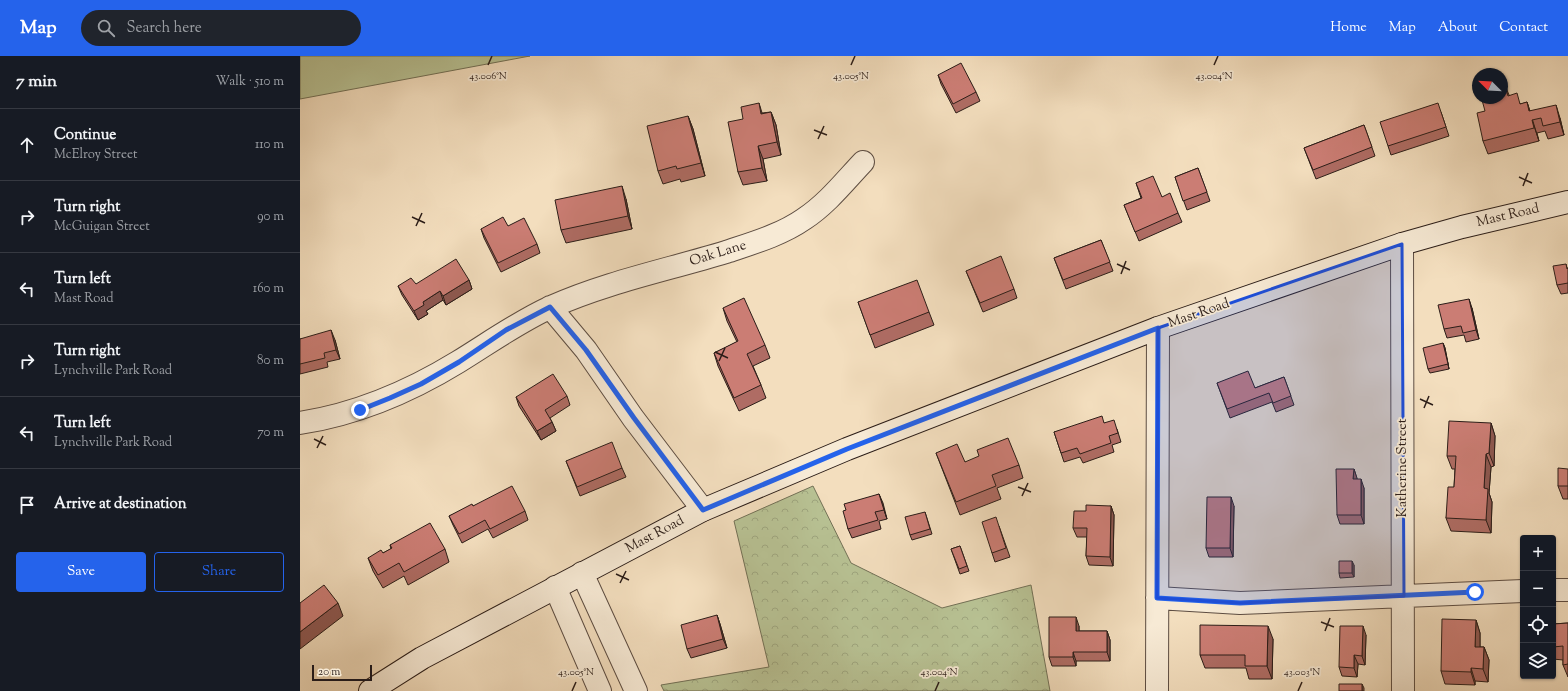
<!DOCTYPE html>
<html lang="en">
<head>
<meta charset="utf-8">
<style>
	:root { --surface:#171b24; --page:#20242c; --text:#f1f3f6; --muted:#9ea1a6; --line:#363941; --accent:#2563eb }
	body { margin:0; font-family:"Sorts Mill Goudy",serif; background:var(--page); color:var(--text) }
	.controls { position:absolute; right:12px; bottom:12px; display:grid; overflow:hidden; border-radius:4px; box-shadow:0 1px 3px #0004 }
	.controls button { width:36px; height:36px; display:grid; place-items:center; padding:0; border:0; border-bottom:1px solid var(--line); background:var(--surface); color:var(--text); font:20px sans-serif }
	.compass { position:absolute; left:1172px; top:12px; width:36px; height:36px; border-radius:50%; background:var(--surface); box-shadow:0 1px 3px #0004; rotate:294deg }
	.scale { position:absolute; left:12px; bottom:10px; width:60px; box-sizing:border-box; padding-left:4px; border:2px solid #2b1d18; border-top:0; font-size:11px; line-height:14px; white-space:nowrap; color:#2b1d18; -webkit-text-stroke:3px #f7ead5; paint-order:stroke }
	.stop { position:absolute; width:12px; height:12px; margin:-9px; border:3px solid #2563eb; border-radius:50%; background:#fff }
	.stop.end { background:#2563eb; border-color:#fff; box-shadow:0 1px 4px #0008 }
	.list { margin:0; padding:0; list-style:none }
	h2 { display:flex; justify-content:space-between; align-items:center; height:52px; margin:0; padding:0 16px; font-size:17px }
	h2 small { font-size:13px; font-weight:400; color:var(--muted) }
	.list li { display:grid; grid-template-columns:26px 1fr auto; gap:12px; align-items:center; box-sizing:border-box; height:72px; padding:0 16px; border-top:1px solid var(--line) }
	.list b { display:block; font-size:15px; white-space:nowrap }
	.list p { margin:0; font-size:13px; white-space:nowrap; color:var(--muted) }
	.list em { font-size:13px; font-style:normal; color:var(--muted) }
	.actions { display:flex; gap:8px; padding:12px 16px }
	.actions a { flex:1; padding:9px 0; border:1px solid var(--accent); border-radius:4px; text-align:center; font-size:14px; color:var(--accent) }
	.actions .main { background:var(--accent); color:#fff }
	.icon { flex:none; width:22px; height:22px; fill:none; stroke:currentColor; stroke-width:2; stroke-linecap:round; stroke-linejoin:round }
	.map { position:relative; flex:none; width:1268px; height:635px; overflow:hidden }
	header { display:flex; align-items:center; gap:24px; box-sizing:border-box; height:56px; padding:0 20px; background:var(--accent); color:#fff }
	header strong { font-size:19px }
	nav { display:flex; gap:22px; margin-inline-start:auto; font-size:14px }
	.search { width:280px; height:36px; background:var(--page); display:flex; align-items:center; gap:10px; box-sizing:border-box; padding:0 14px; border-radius:22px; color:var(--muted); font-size:15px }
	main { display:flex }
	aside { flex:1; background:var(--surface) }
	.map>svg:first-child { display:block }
	.forest { fill:url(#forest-crowns); stroke:#727056 }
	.park { fill:#b8c294; stroke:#727056 }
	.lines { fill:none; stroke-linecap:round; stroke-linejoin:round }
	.street-casing { stroke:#5d4d42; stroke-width:24 }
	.secondary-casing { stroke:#2b1d18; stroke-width:24 }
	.street { stroke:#f7ead5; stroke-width:22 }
	.secondary { stroke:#f7ead5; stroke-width:22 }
	.wall { fill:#af6c64; stroke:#2b1d18 }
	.shaded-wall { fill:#8e5851; stroke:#2b1d18 }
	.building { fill:#cb7d74; stroke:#2b1d18 }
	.route { stroke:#2563eb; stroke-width:5 }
	.marked { fill:#1d4ed8; fill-opacity:0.2; stroke:#1d4ed8; stroke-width:3; stroke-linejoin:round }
	.ticks { fill:none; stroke:#2b1d18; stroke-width:1.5 }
	.labels { text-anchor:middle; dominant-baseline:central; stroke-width:3.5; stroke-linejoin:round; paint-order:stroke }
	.street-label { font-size:14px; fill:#2b1d18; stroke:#f7ead5 }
	.ticks-label { font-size:10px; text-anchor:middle; fill:#2b1d18; stroke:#f7ead5; stroke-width:3.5; stroke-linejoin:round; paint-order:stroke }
</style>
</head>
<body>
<header>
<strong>Map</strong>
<div class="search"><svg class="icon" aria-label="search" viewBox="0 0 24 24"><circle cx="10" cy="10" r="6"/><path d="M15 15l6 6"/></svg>Search here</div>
<nav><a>Home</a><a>Map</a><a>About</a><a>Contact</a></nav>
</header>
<main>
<aside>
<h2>7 min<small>Walk · 510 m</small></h2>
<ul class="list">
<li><svg class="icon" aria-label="ahead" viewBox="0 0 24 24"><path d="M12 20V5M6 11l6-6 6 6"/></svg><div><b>Continue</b><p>McElroy Street</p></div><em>110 m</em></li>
<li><svg class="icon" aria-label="right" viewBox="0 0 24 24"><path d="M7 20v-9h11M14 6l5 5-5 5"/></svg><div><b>Turn right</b><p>McGuigan Street</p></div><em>90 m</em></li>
<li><svg class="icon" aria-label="left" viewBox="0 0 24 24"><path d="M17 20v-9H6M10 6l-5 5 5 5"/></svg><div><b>Turn left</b><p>Mast Road</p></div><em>160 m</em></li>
<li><svg class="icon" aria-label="right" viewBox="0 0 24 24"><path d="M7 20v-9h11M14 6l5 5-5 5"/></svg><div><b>Turn right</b><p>Lynchville Park Road</p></div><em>80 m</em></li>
<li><svg class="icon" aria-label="left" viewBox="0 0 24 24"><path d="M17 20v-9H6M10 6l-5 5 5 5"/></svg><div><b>Turn left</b><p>Lynchville Park Road</p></div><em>70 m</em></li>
<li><svg class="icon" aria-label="arrive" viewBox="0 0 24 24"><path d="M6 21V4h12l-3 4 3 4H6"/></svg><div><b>Arrive at destination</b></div></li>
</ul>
<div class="actions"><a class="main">Save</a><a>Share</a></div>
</aside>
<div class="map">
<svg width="1268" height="635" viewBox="0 0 1268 635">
	<defs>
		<pattern id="forest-crowns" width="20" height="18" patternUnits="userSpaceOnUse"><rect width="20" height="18" fill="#b8c294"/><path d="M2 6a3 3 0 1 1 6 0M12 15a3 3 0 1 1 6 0" fill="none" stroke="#9ea67f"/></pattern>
	</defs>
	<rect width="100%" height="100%" fill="#f3debe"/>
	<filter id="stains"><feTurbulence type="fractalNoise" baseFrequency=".005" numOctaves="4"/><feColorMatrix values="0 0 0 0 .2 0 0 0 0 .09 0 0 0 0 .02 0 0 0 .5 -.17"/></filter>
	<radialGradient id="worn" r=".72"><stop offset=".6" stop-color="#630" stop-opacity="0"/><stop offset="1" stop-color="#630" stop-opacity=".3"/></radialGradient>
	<path class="forest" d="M513,430L551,507L642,552L731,529L750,635H364L361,629L469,611L434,465Z"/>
	<path class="park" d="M0,0H230L0,43Z"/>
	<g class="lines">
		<g class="street-casing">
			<path id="street" d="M1102,188L1103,635
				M250,251L286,294L333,362L403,454
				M0,367C58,358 109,336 158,306C189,287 218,266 251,251C307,226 367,214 426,196C453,187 481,179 504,163C527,148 545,125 563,106
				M282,517L336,635
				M255,531L300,635
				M1253,534H1268
				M857,542L940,547L1223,535
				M857,635L858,272"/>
		</g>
		<g class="secondary-casing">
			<path id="secondary" d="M70,635L122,602L403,454L547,393L858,272L1102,188L1162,171L1268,146"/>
		</g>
		<use href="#street" class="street"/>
		<use href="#secondary" class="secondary"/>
	</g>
	<path class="wall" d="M638,19L676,36L680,45L656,57L641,28Z
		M1205,29L1209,39L1221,48L1227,46L1230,55L1260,62L1264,79L1248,83L1245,75L1237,77L1239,85L1188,98L1183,85L1185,55L1202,42Z
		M471,56L476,69L481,99L463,103L467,125L443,129L438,116L443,63L462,57Z
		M1141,56L1149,80L1091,99L1088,90Z
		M388,60L393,73L405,120L381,126L380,123L363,128L358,115Z
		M1064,69L1075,100L1016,123L1004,92Z
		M898,112L910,145L887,154L875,121Z
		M836,127L862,141L878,157L882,166L839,185L824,149L841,142Z
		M326,143L332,173L266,187L261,174Z
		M181,173L237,188L240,197L201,216L184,182Z
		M801,184L813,215L766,233L754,202Z
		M1266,208L1267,212H1268V237L1261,238L1257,229Z
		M666,215L714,233L717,242L683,256Z
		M169,224L172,233L146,249L143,244L126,255L128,258L118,264L102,239L98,230Z
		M558,246L629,256L634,269L575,292Z
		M423,252L465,289L470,302L453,310L461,329L466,342L439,355L418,310L414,297L437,286L427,265Z
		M1172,252L1179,283L1166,286L1164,279L1147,282L1144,273Z
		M0,283L35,284L40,303L27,306L28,311L0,318Z
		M1143,287L1145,292L1149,313L1130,317L1128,313Z
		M984,321L994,349L976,356L972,346L930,362L917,327L955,332Z
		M267,340L270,349L250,362L252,366L256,375L241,384L219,350L216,341Z
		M804,367L817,373L821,386L812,389L814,396L783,407L780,401L764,406L754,376Z
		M1191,367L1195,380L1194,410L1191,411L1189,437L1192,446L1191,477L1151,475L1146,462L1154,431L1155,413H1152L1147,400Z
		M636,397L665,406L719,409L723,422L697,432L701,443L660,459Z
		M266,405L322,412L326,421L280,440Z
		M1054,413L1057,423L1064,432V468H1040L1037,459Z
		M1268,413V443H1263L1258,430Z
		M579,438L587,463L579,465L581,473L552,482L548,473L546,454Z
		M173,450L225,455L228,464L193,482L188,473L162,487L153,469L149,460Z
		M811,450L814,459L813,510L789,509L786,500L787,481H777L773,472L786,455Z
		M934,450L933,501H909L906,492Z
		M625,456L632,478L612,484L610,479Z
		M699,470L710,501L695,506L692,497Z
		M90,489L145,493L149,506L108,529L104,520L83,532L73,515L68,502L83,497L91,493Z
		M660,490L669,515L660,518L651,493Z
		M1054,509V521L1040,522L1039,517Z
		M417,559L420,568L427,592L391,602L387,593Z
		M1176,564L1180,577V591H1184L1189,604L1188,626L1175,625V629L1145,628L1141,615Z
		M1268,567V621L1263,609V604L1253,603V568Z
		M779,570V575H807L810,584V605H776V610H752L749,601Z
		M1066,579L1065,609L1058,608L1057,621L1042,620L1039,611Z
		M973,583L972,623H949L946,612H905L900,599Z"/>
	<path class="shaded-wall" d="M1227,46L1239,85L1229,55Z
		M459,47L463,60L461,58Z
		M1256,49L1260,62L1264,79L1260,66Z
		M471,56L476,69L481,99L477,86Z
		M388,60L393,73L405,120L401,107Z
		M458,90L463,103L467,125L462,112Z
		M322,130L326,143L332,173L328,160Z
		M169,224L172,233L146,249L143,240Z
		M140,235L143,244L126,255L128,258L118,264L114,255L123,246Z
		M1169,243L1172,252L1179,283L1176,274Z
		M31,274L35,284L40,303L36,294Z
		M1143,287L1145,292L1149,313L1148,308Z
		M252,366L256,375L241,384L237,375Z
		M1191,367L1195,380L1194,410L1189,397Z
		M1186,398L1191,411L1189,437L1192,446L1191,477L1186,464L1184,432Z
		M1054,413L1057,422V432L1053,423Z
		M1061,423L1064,432V468L1061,459Z
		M579,438L583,447L587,463L584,454Z
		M931,441L934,450L933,501L930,492Z
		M811,450L814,459L813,510L810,501Z
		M1052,505L1054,509V521L1052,517Z
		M38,547L43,560L0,593V576Z
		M417,559L420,568L427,592L423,583Z
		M776,561L779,570V584L776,575Z
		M1176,564L1180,577V604L1175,591Z
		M968,570L973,583L972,623L967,610Z
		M1063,570L1066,579L1065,609L1062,600Z
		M807,575L810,584V605L807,596Z
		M1184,591L1189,604L1188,626L1183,613Z
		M773,596L776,605V610L773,601Z
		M1054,599L1058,608L1057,621L1054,612Z
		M1171,612L1175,625V629L1171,616Z
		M1062,628L1064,632V635H1062Z"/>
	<path class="building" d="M661,7L676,36L653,48L638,19Z
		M1202,29H1205L1208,40L1217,37L1220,48L1227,46L1229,55L1256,49L1260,66L1243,70L1241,62L1232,64L1234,72L1183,85L1177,57L1185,55L1182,44L1192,42H1202Z
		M459,47L461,58L471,56L477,86L458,90L462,112L438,116L428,66L443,63L441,51Z
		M1138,47L1146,71L1088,90L1080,66Z
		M388,60L401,107L377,113L376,110L358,115L347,70Z
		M1064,69L1072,91L1013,114L1004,92Z
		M898,112L907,136L883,145L875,121Z
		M853,120L862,141L870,137L878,157L835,176L824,149L842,142L836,127Z
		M322,130L328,160L261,174L255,144Z
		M203,161L208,170L224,162L237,188L198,207L181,173Z
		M801,184L810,206L763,224L754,202Z
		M701,200L714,233L680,247L666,215Z
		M156,203L169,224L143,240L140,235L123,246L124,249L114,255L98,230L111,222L116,228Z
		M1266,208L1267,213L1268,212V227L1257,229L1253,210Z
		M617,224L629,256L570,279L558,246Z
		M444,242L465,289L447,298L461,329L434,342L414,297L438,285L423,252Z
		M1169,243L1176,274L1163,277L1161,270L1144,273L1138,249Z
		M31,274L36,294L24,297L25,302L0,308V283Z
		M1143,287L1148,308L1128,313L1123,292Z
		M948,315L955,332L984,321L991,340L973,347L969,337L927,353L917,327Z
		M253,318L267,340L245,354L252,366L237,375L216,341Z
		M802,360L804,367L814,364L818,377L809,380L811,387L780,398L777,392L761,397L754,376Z
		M1149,365L1191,367L1189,397L1186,398L1184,432L1188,433L1186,464L1146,462L1148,431H1154L1156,400H1147Z
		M708,382L719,409L692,419L696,430L656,446L636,397L657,388L665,406L679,400L677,394Z
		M312,386L322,412L277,431L266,405Z
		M1258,412L1268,413V430H1258Z
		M1036,413H1054L1053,423H1061V459H1037Z
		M212,430L225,455L190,473L185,464L159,478L149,460L172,448L173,450Z
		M579,438L584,454L575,456L578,464L548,473L543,455L546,454L544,448Z
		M907,441H931L930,492H906Z
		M786,449L811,450L810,501L786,500L787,472H773L774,455H786Z
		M625,456L630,473L610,479L605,461Z
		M696,461L706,492L692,497L682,466Z
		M130,467L145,493L104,516L99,507L78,519L68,502L81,494L83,497L92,492L90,489Z
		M660,490L667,510L659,513L651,493Z
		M1039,505H1052V517H1039Z
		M24,529L38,547L0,576V547Z
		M417,559L423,583L387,593L381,569Z
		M749,561H776V575H807V596H773V601H749Z
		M1142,563L1176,564L1175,591H1184L1183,613L1171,612V616L1141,615Z
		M1268,567V608L1263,609V590L1253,591V568Z
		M900,569L968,570L967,610H945V599H900Z
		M1040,570H1063L1062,600L1054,599V612L1039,611Z
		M1039,628H1062V635H1039Z"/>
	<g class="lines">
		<path class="route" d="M60,354L90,342L121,328L159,306L206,274L250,251L286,294L334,362L403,454L547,393L858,272L857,542L940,547L1175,536"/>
	</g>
	<path class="marked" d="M1102,188L1104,540L940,547L857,542L858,272Z"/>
	<path class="ticks" d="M188,9L192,0M551,9L555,0M914,9L918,0M514,74L527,79M518,83L524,70M1219,121L1232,127M1223,130L1228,117M112,161L125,167M116,170L122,157M817,208L830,214M821,218L826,205M415,296L428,302M419,305L425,292M1120,343L1133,349M1124,352L1129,340M14,383L26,389M17,392L23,380M718,431L731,436M722,440L728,427M316,518L329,524M320,527L326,515M1021,566L1034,571M1025,575L1030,562M272,635L276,626M635,635L639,626M998,635L1002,626"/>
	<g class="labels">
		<g class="street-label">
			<text transform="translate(1208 160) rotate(-13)">Mast Road</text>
			<text transform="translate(418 198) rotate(-17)">Oak Lane</text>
			<text transform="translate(899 258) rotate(-19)">Mast Road</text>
			<text transform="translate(1103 412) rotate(-90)">Katherine Street</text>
			<text transform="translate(355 479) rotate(-28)">Mast Road</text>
		</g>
	</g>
	<g class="ticks-label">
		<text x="188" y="23">43.006°N</text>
		<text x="551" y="23">43.005°N</text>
		<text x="914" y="23">43.004°N</text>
		<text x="276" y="619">43.005°N</text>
		<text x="639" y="619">43.004°N</text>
		<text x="1002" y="619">43.003°N</text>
	</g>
	<rect width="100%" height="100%" filter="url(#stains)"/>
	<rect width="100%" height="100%" fill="url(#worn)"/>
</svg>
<div class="controls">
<button>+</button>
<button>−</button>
<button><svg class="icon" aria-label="locate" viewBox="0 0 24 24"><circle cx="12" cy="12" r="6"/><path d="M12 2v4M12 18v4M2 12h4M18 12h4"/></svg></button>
<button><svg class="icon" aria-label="layers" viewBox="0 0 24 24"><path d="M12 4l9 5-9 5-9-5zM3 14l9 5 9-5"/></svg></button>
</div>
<svg class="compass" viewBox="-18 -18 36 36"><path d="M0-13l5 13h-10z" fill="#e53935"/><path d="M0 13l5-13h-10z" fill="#9ea1a6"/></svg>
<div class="scale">20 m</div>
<div class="stop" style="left:1175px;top:536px"></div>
<div class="stop end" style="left:60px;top:354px"></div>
</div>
</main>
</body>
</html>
